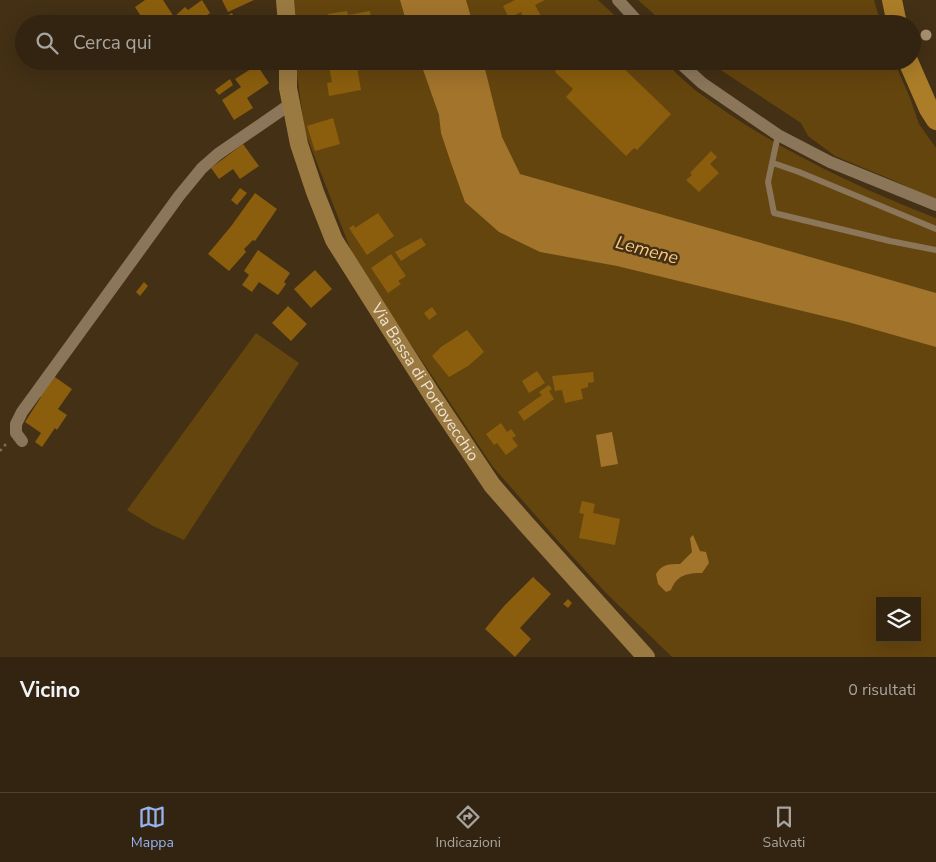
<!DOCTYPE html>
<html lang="it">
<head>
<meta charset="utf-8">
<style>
	:root { --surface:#322410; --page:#3d301e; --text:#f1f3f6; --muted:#a8a49f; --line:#4d4130; --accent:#95b2f1 }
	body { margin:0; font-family:"Nunito Sans",sans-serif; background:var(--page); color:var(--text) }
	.controls { position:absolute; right:15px; bottom:15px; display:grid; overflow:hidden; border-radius:0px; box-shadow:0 5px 20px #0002 }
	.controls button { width:45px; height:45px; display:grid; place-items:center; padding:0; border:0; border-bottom:1px solid var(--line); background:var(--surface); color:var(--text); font:25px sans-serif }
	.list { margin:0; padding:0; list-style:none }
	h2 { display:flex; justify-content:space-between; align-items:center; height:65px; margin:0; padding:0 20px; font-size:21px }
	h2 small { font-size:16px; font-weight:400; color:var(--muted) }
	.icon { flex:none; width:28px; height:28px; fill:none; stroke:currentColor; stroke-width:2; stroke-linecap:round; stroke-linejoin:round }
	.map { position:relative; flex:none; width:936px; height:657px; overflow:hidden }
	.search { position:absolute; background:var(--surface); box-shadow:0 5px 20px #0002; left:15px; right:15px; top:15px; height:55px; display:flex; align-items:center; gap:12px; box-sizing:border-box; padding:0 18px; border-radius:28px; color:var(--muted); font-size:19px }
	.sheet { height:135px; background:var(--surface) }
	nav { display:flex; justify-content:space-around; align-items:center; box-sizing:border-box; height:70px; border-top:1px solid var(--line); background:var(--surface); font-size:14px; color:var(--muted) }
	nav a { display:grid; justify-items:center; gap:2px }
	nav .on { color:var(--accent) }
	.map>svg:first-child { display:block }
	.green { fill:#65450e; fill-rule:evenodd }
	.water { fill:#a2742c }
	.building { fill:#8a5e0d }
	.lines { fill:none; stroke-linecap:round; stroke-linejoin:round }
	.path { stroke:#81705a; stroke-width:2.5; stroke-dasharray:2.5 4; stroke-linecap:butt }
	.lane { stroke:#8b765a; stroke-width:6 }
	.street { stroke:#8b765a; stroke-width:12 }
	.secondary { stroke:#9b7a41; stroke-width:18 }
	.primary { stroke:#ab7d28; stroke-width:20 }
	.tree { fill:#a79071 }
	.labels { text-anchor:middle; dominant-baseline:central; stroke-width:5; stroke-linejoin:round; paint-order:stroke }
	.street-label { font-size:16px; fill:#f0e4d5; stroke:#433015 }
	.water-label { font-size:18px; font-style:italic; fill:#fac77f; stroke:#433015 }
</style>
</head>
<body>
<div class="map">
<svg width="936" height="657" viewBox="0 0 936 657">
	<rect width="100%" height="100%" fill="#433015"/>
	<path class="green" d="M291,0H598L624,24H293Z
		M638,0H874L881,24H665Z
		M295,61H664C674,71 684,81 695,90C767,144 852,186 936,218V657H672L607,594L559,542L493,467L380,298L352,253L305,132ZM880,601H917V638H880Z
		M707,61H894L910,98L919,124L936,148V201L895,181L835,156L808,136L801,123Z
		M256,333L299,363L184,540L153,526L127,510Z"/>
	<path class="water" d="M400,0H466L473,24H407Z
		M420,61H483L502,137L520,174L936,293V347L848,322L617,266L540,252L499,232L465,202L451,163L441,133L439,115Z
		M612,432L618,464L601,467L596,435Z
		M693,535L700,551L706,552L709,563L702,573C687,573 677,575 671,590L666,592L658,584L656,574C662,564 669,564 680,564L692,552L690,538Z"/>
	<path class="building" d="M145,0H163L174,17L185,7L188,10L202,0L210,13L195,24H146L135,7Z
		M222,0H254L228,12Z
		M515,0H545L535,5L541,16L526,23L521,12L509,18L503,6Z
		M347,11L348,15L370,11L371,20L379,18L380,24H330L328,14Z
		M232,13L237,24H210Z
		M328,61H356L361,90L329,96L327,83L332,82Z
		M548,61H616L671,114L637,150L634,148L626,156L566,97L573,89L555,72L557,69Z
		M257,65L269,83L247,98L253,108L234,120L222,100L241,87L235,79Z
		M230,79L233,85L219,95L215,90Z
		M333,118L340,144L315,151L307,126Z
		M243,144L259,166L240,179L233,169L219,179L211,168Z
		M711,151L717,157L710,164L719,173L699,192L686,180L692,175L690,173Z
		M240,188L247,193L237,205L231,200Z
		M255,193L277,209L255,241L253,240L244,249L246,252L229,271L208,254L232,225Z
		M378,213L394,236L367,255L349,228L354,225L355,228Z
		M421,238L426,245L401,261L395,252Z
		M258,250L290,273L284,282L286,284L278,295L259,282L252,292L242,285L249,275L244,271Z
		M391,254L406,276L398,281L401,284L388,293L371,268Z
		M315,270L332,289L311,308L294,289Z
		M144,282L148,286L140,296L136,292Z
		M288,306L307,324L291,341L272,323Z
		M432,307L437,314L429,320L424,313Z
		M467,330L484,352L468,366L449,377L432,356L441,347Z
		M537,371L545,383L529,393L522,381Z
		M593,372L594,382L588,383V387L581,389L583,399L565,403L562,390L555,391L552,376Z
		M52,375L72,389L58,409L67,415L57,430L55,428L42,447L35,442L41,433L25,422L41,397L38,396Z
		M549,385L552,389L549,391L554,399L524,421L518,412L542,395L539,392Z
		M501,423L507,432L511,429L516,436L512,438L518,446L506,455L497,443L494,445L486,434Z
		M582,501L595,504L593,513L620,519L615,545L579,538L584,514L579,513Z
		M533,577L551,594L520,628L531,639L515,657L485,629L504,606Z
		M568,599L572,603L568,608L563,604Z"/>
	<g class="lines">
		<path class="path" d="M0,451L6,444"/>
		<path class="lane" d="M778,135L768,182L774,213L890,241L936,250
			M773,163L799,172L936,229"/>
		<path class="street" d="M618,0L640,24
			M678,61L702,83L778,135L830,162L936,205
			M22,441L16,433V424L22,412L179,196L202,168L218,154L292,103"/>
		<g class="secondary">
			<path d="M285,0L287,24"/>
			<path id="s1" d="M288,61V88L299,144L315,192L334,240L432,395L492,485L526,524L646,657"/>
		</g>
		<path class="primary" d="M892,0L897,24
			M908,61L929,109L936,120"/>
	</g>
	<circle class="tree" cx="926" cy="35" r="5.5"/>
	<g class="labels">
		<g class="street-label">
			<text stroke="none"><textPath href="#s1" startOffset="355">Via Bassa di Portovecchio</textPath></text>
		</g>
		<g class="water-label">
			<text transform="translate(647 250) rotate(15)">Lemene</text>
		</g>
	</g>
</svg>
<div class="controls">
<button><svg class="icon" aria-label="layers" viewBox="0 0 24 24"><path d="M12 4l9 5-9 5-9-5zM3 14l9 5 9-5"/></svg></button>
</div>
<div class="search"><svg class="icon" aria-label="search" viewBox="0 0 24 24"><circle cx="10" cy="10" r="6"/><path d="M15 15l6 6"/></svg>Cerca qui</div>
</div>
<section class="sheet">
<h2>Vicino<small>0 risultati</small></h2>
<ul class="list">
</ul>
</section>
<nav>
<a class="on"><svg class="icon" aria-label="map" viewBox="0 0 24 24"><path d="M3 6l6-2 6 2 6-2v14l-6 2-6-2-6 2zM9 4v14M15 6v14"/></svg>Mappa</a>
<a><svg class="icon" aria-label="directions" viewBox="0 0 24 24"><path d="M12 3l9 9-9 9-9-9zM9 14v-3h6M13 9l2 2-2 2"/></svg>Indicazioni</a>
<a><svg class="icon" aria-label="saved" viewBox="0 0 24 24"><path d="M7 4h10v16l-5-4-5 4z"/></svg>Salvati</a>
</nav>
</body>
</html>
